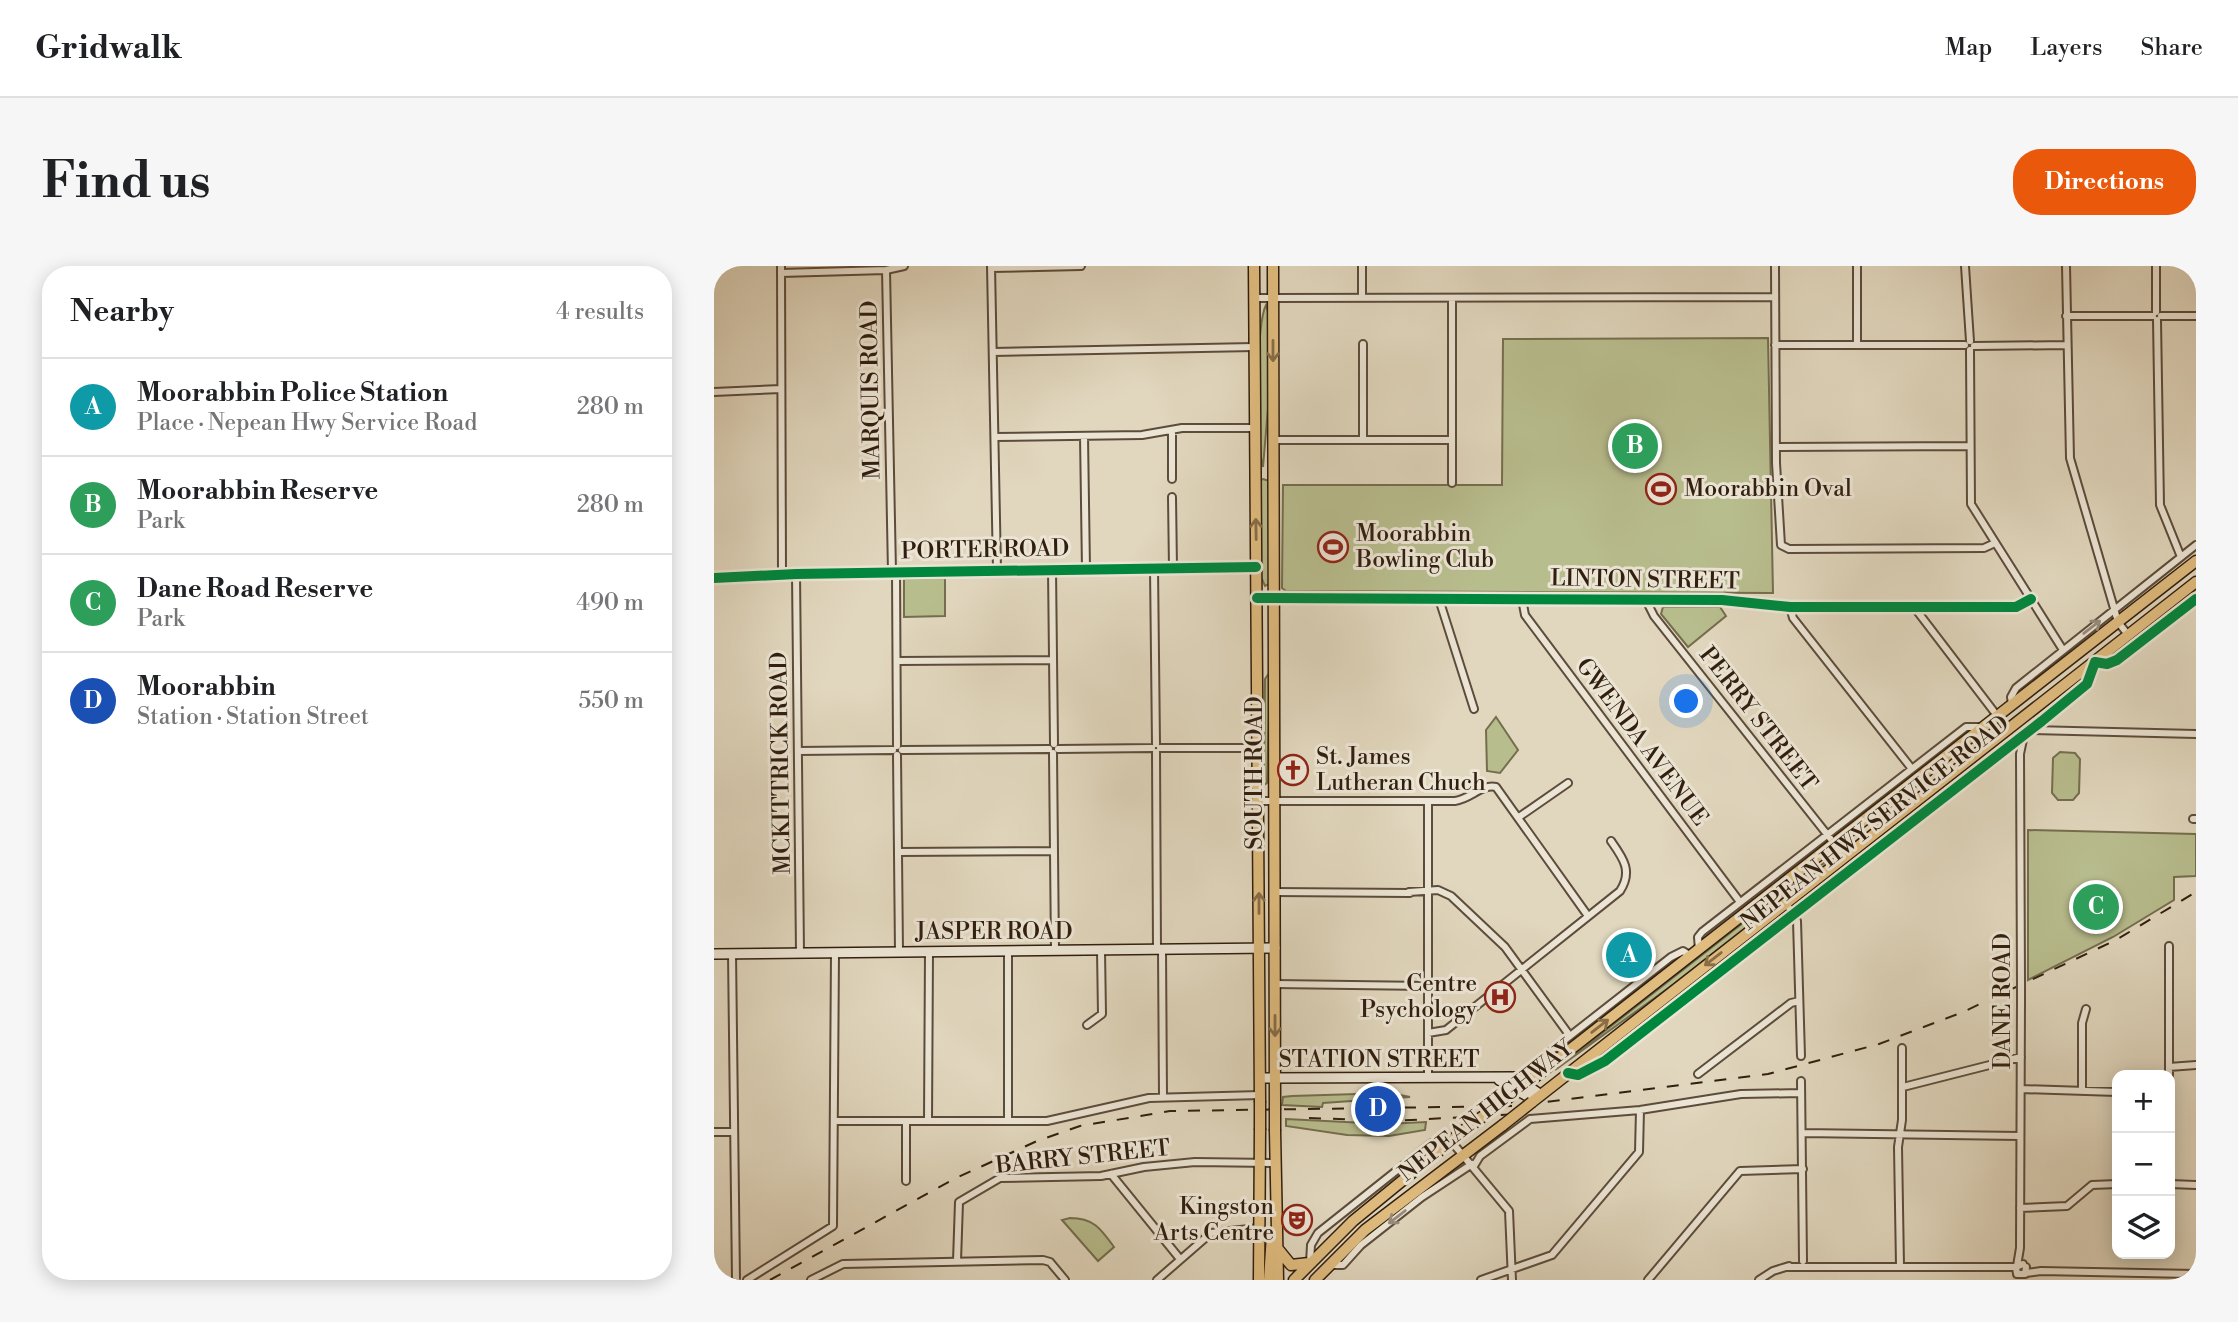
<!DOCTYPE html>
<html lang="en">
<head>
<meta charset="utf-8">
<style>
	:root { --surface:#fff; --page:#f6f6f6; --text:#202124; --muted:#757577; --line:#e0e0e0; --accent:#ea580c }
	body { margin:0; font-family:"Libre Bodoni",serif; background:var(--page); color:var(--text) }
	.controls { position:absolute; right:21px; bottom:21px; display:grid; overflow:hidden; border-radius:14px; box-shadow:0 4px 18px #0003 }
	.controls button { width:63px; height:63px; display:grid; place-items:center; padding:0; border:0; border-bottom:2px solid var(--line); background:var(--surface); color:var(--text); font:35px sans-serif }
	.you { position:absolute; left:973px; top:436px; width:24px; height:24px; margin:-18px; border:5px solid #fff; border-radius:50%; background:#1a73e8; box-shadow:0 0 0 10px #1a73e833 }
	.badge { display:grid; place-items:center; width:46px; height:46px; border-radius:50%; background:var(--accent); color:#fff; font-size:23px; font-weight:700 }
	.pin { position:absolute; translate:-50% -50%; border:4px solid #fff; box-shadow:0 2px 7px #0006 }
	.list { margin:0; padding:0; list-style:none }
	h2 { display:flex; justify-content:space-between; align-items:center; height:91px; margin:0; padding:0 28px; font-size:30px }
	h2 small { font-size:23px; font-weight:400; color:var(--muted) }
	.list li { display:grid; grid-template-columns:46px 1fr auto; gap:21px; align-items:center; box-sizing:border-box; height:98px; padding:0 28px; border-top:2px solid var(--line) }
	.list b { display:block; font-size:26px; white-space:nowrap }
	.list p { margin:0; font-size:23px; white-space:nowrap; color:var(--muted) }
	.list em { font-size:23px; font-style:normal; color:var(--muted) }
	.icon { flex:none; width:38px; height:38px; fill:none; stroke:currentColor; stroke-width:2; stroke-linecap:round; stroke-linejoin:round }
	.map { position:relative; flex:none; width:1482px; height:1014px; overflow:hidden; border-radius:28px }
	header { display:flex; align-items:center; gap:42px; box-sizing:border-box; height:98px; padding:0 35px; background:var(--surface); border-bottom:2px solid var(--line) }
	header strong { font-size:33px }
	nav { display:flex; gap:38px; margin-inline-start:auto; font-size:24px }
	.intro { display:flex; align-items:center; justify-content:space-between; box-sizing:border-box; height:168px; padding:0 42px }
	h1 { margin:0; font-size:49px }
	.button { padding:18px 32px; border-radius:28px; background:var(--accent); color:#fff; font-size:24px; font-weight:700 }
	main { display:flex; gap:42px; padding:0 42px }
	aside { flex:1; background:var(--surface); border-radius:28px; box-shadow:0 4px 18px #0003 }
	.map>svg:first-child { display:block }
	.green { fill:#b8bd8e; stroke:#746e4e; stroke-width:2 }
	.lines { fill:none; stroke-linecap:round; stroke-linejoin:round }
	.minor-casing { stroke:#5c4c3b; stroke-width:10 }
	.secondary-casing { stroke:#301e0f; stroke-width:12 }
	.trunk-casing { stroke:#301e0f; stroke-width:13 }
	.minor { stroke:#ece5d5; stroke-width:6 }
	.secondary { stroke:#ece5d5; stroke-width:9 }
	.trunk { stroke:#e0bc7f; stroke-width:10 }
	.rail { stroke:#301e0f; stroke-width:2; stroke-dasharray:12 12; stroke-linecap:butt }
	.minor-bridge-casing { stroke:#5c4c3b; stroke-width:10; stroke-linecap:butt }
	.trunk-bridge-casing { stroke:#301e0f; stroke-width:13; stroke-linecap:butt }
	.minor-bridge { stroke:#ece5d5; stroke-width:6 }
	.trunk-bridge { stroke:#e0bc7f; stroke-width:10 }
	.cycleway-casing { stroke:#ece5d5; stroke-width:15 }
	.cycleway { stroke:#00873e; stroke-width:10 }
	.oneway { stroke:#886d47 }
	.oneway2 { stroke:#978b7c }
	.labels { text-anchor:middle; dominant-baseline:central; stroke-width:6; stroke-linejoin:round; paint-order:stroke }
	.street-label { font-size:23px; fill:#301e0f; stroke:#ece5d5 }
	.poi-label { font-size:23px; fill:#301e0f; stroke:#ece5d5; text-anchor:start }
</style>
</head>
<body>
<header>
<strong>Gridwalk</strong>
<nav><a>Map</a><a>Layers</a><a>Share</a></nav>
</header>
<div class="intro"><h1>Find us</h1><a class="button">Directions</a></div>
<main>
<aside>
<h2>Nearby<small>4 results</small></h2>
<ul class="list">
<li><span class="badge" style="background:#0f9aa8">A</span><div><b>Moorabbin Police Station</b><p>Place · Nepean Hwy Service Road</p></div><em>280 m</em></li>
<li><span class="badge" style="background:#2e9e5b">B</span><div><b>Moorabbin Reserve</b><p>Park</p></div><em>280 m</em></li>
<li><span class="badge" style="background:#2e9e5b">C</span><div><b>Dane Road Reserve</b><p>Park</p></div><em>490 m</em></li>
<li><span class="badge" style="background:#1a4fb4">D</span><div><b>Moorabbin</b><p>Station · Station Street</p></div><em>550 m</em></li>
</ul>
</aside>
<div class="map">
<svg width="1482" height="1014" viewBox="0 0 1482 1014">
	<rect width="100%" height="100%" fill="#e1d7be"/>
	<filter id="stains"><feTurbulence type="fractalNoise" baseFrequency=".00286" numOctaves="4"/><feColorMatrix values="0 0 0 0 .2 0 0 0 0 .09 0 0 0 0 .02 0 0 0 .5 -.17"/></filter>
	<radialGradient id="worn" r=".72"><stop offset=".6" stop-color="#630" stop-opacity="0"/><stop offset="1" stop-color="#630" stop-opacity=".3"/></radialGradient>
	<path class="green" d="M552,39L555,49L554,142L549,201C542,179 542,58 552,39Z
		M1054,72L1059,327L572,325L568,322L569,219H788L789,73Z
		M549,213L555,215V318L551,320L547,311L546,215Z
		M231,312V350L190,351V313Z
		M949,341H1006L1012,350L974,381L947,348Z
		M556,406L553,517L550,519L551,413Z
		M782,451L804,484L786,507L773,505L772,464Z
		M1346,486L1361,487L1366,493L1365,527L1359,534H1344L1338,527L1339,492Z
		M1314,564L1482,568V610L1460,611V634L1399,671L1314,714Z
		M1117,592L1116,597L960,718L841,804L1057,635Z
		M676,827L696,831L609,837L608,841L568,839L569,831L578,830Z
		M572,853L671,858L712,856L711,864L675,870L633,869L572,860Z
		M356,952C380,952 387,963 400,981L384,995L348,954Z"/>
	<g class="lines">
		<g class="minor-casing">
			<path id="minor" d="M67,0L68,308
				M277,0L283,304
				M648,0V31
				M1061,0L1062,197L1067,279L1075,283L1270,282L1281,277
				M1143,0V79
				M1251,0L1256,75
				M1352,0L1356,192L1404,356L1415,370
				M1442,0V46
				M277,2L367,0
				M172,4L190,0
				M67,7L172,4L178,306
				M540,32L1061,31
				M1352,50H1439
				M1447,50H1482
				M1443,54L1446,239L1467,291
				M1061,79H1251
				M1260,80L1353,79
				M1256,84L1257,238L1349,384
				M279,86L540,81
				M0,126L67,123
				M370,170L372,303
				M281,171L428,169L468,162H541
				M560,174H738
				M649,174V78
				M1062,181L1256,180
				M458,213V164
				M738,217V32
				M458,231L459,302
				M440,302L442,478
				M338,304L340,478
				M182,306L183,480
				M82,308L86,686
				M0,312L82,308L542,301
				M543,332L1008,334L1076,341H1302L1317,333
				M725,333L760,443
				M808,333L811,349L1026,636
				M933,336L940,350L1131,591
				M1076,341L1079,352L1198,503
				M1200,341L1294,464
				M183,395L339,394
				M1298,438L1297,431L1302,422L1482,279
				M1316,464L1482,468
				M446,482H544
				M344,483L438,482
				M188,484L335,483
				M84,485L179,484
				M442,486L443,684
				M339,487L341,685
				M183,489L185,686
				M544,535H741C757,533 767,518 782,521L874,650
				M714,535V812
				M805,551L854,517
				M1479,553H1482
				M184,586L340,585
				M561,626L696,627
				M695,626L724,624L737,630L791,681L856,770
				M1072,637L1083,655L1087,790
				M448,684L449,830
				M985,684L984,671L988,666L1252,461H1269
				M294,685V855
				M18,687L22,1014
				M1307,717L1306,488L1310,469
				M561,718L714,720
				M373,759L388,748L387,685
				M714,767L732,764L906,625C919,605 909,592 897,575
				M833,801L829,793L833,788L957,691L969,685L977,690
				M1455,801V680
				M854,807L864,809L891,795L1328,455L1373,418L1381,396L1393,398L1403,394L1482,333
				M984,808L1077,737L1085,735
				M1455,809V801L1482,799
				M1087,815L1089,995
				M1189,821L1307,791
				M1307,823L1403,826
				M1368,825V757L1372,743
				M120,855H333L435,832L546,829
				M192,855V915
				M214,855L215,686
				M0,866H20
				M1088,867L1306,870
				M760,900L766,890L816,853L926,844L1027,828L1087,827
				M397,908L466,993
				M1456,918L1482,919
				M1306,942L1353,940L1378,919L1403,918
				M243,995L245,936L286,912L387,910L430,901L481,896L562,897
				M596,997L597,979L604,967L716,878L732,869L795,945L798,1014
				M1309,998L1302,1001L1303,1008H1311L1312,1001
				M616,999H629L647,979L708,931L758,898
				M1186,1000L1184,881L1188,854V782
				M1303,1000L1306,982L1307,735
				M1072,1001H1302
				M1312,1007L1327,1005L1482,1008
				M33,1014L119,960L121,686
				M97,1014L129,998L329,994L336,996L351,1014
				M443,1014L497,967L545,962
				M767,1014L838,989L925,886L926,844
				M934,1014L1026,905L1089,903
				M1045,1014L1059,1005L1075,1000"/>
		</g>
		<g class="secondary-casing">
			<path id="secondary" d="M0,688L561,682
				M546,812L801,811L827,829
				M785,814L820,834"/>
		</g>
		<g class="trunk-casing">
			<path id="trunk" d="M540,0L546,835
				M559,0L561,842
				M789,836L1482,295
				M818,836L1482,316
				M561,865L564,1014
				M564,983L577,999L595,997
				M545,1014L546,864
				M555,1014L558,969
				M580,1014L639,955L754,861
				M601,1014L651,964L789,859"/>
		</g>
		<use href="#minor" class="minor"/>
		<use href="#secondary" class="secondary"/>
		<use href="#trunk" class="trunk"/>
		<path class="rail" d="M595,852L678,855L805,848
			M56,1014L240,913L323,875L366,860L456,845L800,840L1054,808L1165,778L1249,746L1402,674L1482,626"/>
		<g class="minor-bridge-casing">
			<path id="minor-bridge" d="M1307,717V735"/>
		</g>
		<g class="trunk-bridge-casing">
			<path id="trunk-bridge" d="M561,842V865
				M789,859L818,836
				M754,861L789,836
				M546,864V835"/>
		</g>
		<use href="#minor-bridge" class="minor-bridge"/>
		<use href="#trunk-bridge" class="trunk-bridge"/>
		<g class="cycleway-casing">
			<path id="cycleway" d="M0,312L82,308L542,301
				M543,332L1008,334L1076,341H1302L1317,333
				M854,807L864,809L891,795L1328,455L1373,418L1381,396L1393,398L1403,394L1482,333"/>
		</g>
		<use href="#cycleway" class="cycleway"/>
	</g>
	<defs><path id="oneway-shaft" d="M-6 0H5M1.5-3L5.5 0L1.5 3" fill="none" stroke-width="1.6" stroke-linecap="round" stroke-linejoin="round" transform="scale(1.75)"/></defs>
	<g class="oneway">
		<use href="#oneway-shaft" transform="translate(559 85) rotate(90)"/>
		<use href="#oneway-shaft" transform="translate(542 263) rotate(-91)"/>
		<use href="#oneway-shaft" transform="translate(545 637) rotate(-90)"/>
		<use href="#oneway-shaft" transform="translate(999 693) rotate(142)"/>
		<use href="#oneway-shaft" transform="translate(561 760) rotate(90)"/>
		<use href="#oneway-shaft" transform="translate(886 760) rotate(-38)"/>
	</g>
	<g class="oneway2">
		<use href="#oneway-shaft" transform="translate(1378 361) rotate(-38)"/>
		<use href="#oneway-shaft" transform="translate(683 951) rotate(142)"/>
	</g>
	<defs>
		<g id="stadium-ring" transform="scale(1.575)"><circle r="9.5" fill="#ece5d5" stroke="#8f2418" stroke-width="1.5"/><path d="M0-5a6.5 5 0 1 0 0 10a6.5 5 0 1 0 0-10ZM-3.5-1.8h7v3.6h-7Z" fill="#8f2418"/></g>
		<g id="church-ring" transform="scale(1.575)"><circle r="9.5" fill="#ece5d5" stroke="#8f2418" stroke-width="1.5"/><path d="M-1.2-6h2.4v3.5h3.3v2.4h-3.3V6h-2.4V-.1h-3.3v-2.4h3.3Z" fill="#8f2418"/></g>
		<g id="hospital-ring" transform="scale(1.575)"><circle r="9.5" fill="#ece5d5" stroke="#8f2418" stroke-width="1.5"/><path d="M-5-5h3v3.5h4V-5h3V5h-3V1.5h-4V5h-3Z" fill="#8f2418"/></g>
		<g id="theatre-ring" transform="scale(1.575)"><circle r="9.5" fill="#ece5d5" stroke="#8f2418" stroke-width="1.5"/><path d="M-5-5.5Q0-4 5-5.5V0Q5 5 0 6Q-5 5-5 0ZM-3.3-2.5H-1v1.5H-3.3ZM1-2.5H3.3v1.5H1ZM-2.8 1Q0 5.5 2.8 1Z" fill="#8f2418"/></g>
	</defs>
	<g fill-rule="evenodd">
		<use href="#stadium-ring" x="947" y="223"/>
		<use href="#stadium-ring" x="619" y="281"/>
		<use href="#church-ring" x="579" y="504"/>
		<use href="#hospital-ring" x="786" y="731"/>
		<use href="#theatre-ring" x="583" y="954"/>
	</g>
	<g class="labels">
		<g class="street-label">
			<text transform="translate(157 124) rotate(-91)">MARQUIS ROAD</text>
			<text transform="translate(271 284) rotate(-1)">PORTER ROAD</text>
			<text transform="translate(931 314) rotate(1)">LINTON STREET</text>
			<text transform="translate(1044 453) rotate(52)">PERRY STREET</text>
			<text transform="translate(928 476) rotate(53)">GWENDA AVENUE</text>
			<text transform="translate(67 497) rotate(-91)">MCKITTRICK ROAD</text>
			<text transform="translate(541 507) rotate(-90)">SOUTH ROAD</text>
			<text transform="translate(1161 557) rotate(-38)">NEPEAN HWY SERVICE ROAD</text>
			<text x="280" y="666">JASPER ROAD</text>
			<text transform="translate(1289 735) rotate(-90)">DANE ROAD</text>
			<text x="665" y="794">STATION STREET</text>
			<text transform="translate(772 845) rotate(-38)">NEPEAN HIGHWAY</text>
			<text transform="translate(369 891) rotate(-6)">BARRY STREET</text>
		</g>
		<g class="poi-label">
			<text x="970" y="223">Moorabbin Oval</text>
			<text x="642" y="268">Moorabbin<tspan x="642" dy="26">Bowling Club</tspan></text>
			<text x="602" y="491">St. James<tspan x="602" dy="26">Lutheran Chuch</tspan></text>
			<text x="763" y="718" text-anchor="end">Centre<tspan x="763" dy="26">Psychology</tspan></text>
			<text x="560" y="941" text-anchor="end">Kingston<tspan x="560" dy="26">Arts Centre</tspan></text>
		</g>
	</g>
	<rect width="100%" height="100%" filter="url(#stains)"/>
	<rect width="100%" height="100%" fill="url(#worn)"/>
</svg>
<div class="controls">
<button>+</button>
<button>−</button>
<button><svg class="icon" aria-label="layers" viewBox="0 0 24 24"><path d="M12 4l9 5-9 5-9-5zM3 14l9 5 9-5"/></svg></button>
</div>
<div class="you"></div>
<div class="pin badge" style="left:915px;top:689px;background:#0f9aa8">A</div>
<div class="pin badge" style="left:921px;top:180px;background:#2e9e5b">B</div>
<div class="pin badge" style="left:1382px;top:641px;background:#2e9e5b">C</div>
<div class="pin badge" style="left:664px;top:843px;background:#1a4fb4">D</div>
</div>
</main>
</body>
</html>
